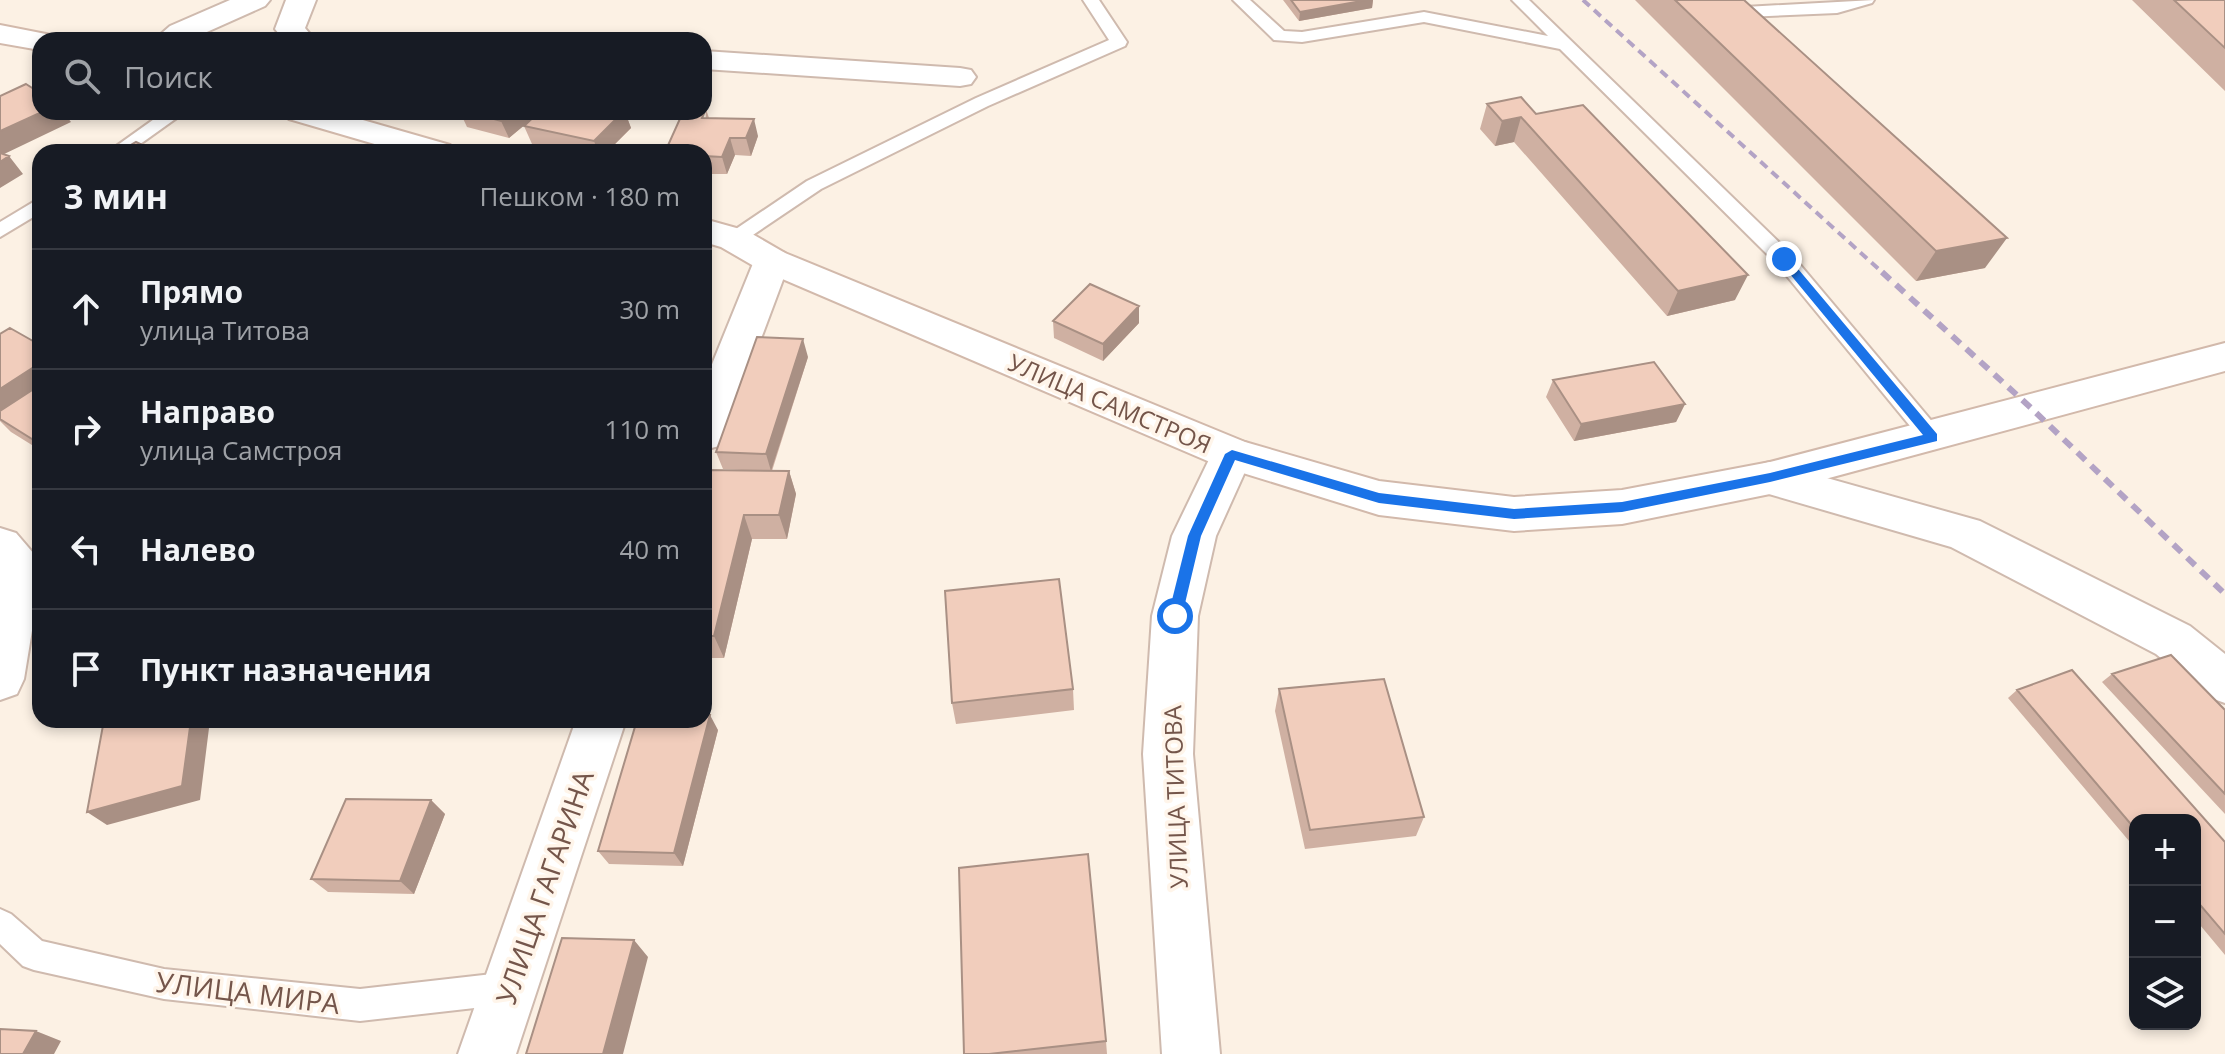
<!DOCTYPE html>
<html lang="ru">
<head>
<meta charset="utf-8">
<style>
	:root { --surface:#171b24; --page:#242831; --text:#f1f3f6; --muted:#9ea1a6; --line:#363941 }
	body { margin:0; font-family:"Open Sans",sans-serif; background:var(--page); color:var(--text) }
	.controls { position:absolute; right:24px; bottom:24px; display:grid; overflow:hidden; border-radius:16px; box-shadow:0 4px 12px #0003 }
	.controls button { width:72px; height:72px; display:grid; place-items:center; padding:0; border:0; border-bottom:2px solid var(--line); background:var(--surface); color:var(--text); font:40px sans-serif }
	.stop { position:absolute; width:24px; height:24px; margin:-18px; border:6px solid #1a73e8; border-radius:50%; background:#fff }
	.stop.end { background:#1a73e8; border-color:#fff; box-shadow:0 2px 8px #0008 }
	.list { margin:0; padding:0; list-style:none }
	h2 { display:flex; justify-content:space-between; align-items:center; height:104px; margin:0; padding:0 32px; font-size:34px }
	h2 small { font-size:26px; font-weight:400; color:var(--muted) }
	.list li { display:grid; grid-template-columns:52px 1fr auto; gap:24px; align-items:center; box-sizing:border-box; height:120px; padding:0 32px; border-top:2px solid var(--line) }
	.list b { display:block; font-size:30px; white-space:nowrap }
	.list p { margin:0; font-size:26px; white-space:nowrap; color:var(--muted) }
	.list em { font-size:26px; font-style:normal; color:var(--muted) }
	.icon { flex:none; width:44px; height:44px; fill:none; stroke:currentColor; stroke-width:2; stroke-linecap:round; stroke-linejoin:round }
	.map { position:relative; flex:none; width:2225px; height:1054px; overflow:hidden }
	.search { position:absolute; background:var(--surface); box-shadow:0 4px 12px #0003; left:32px; top:32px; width:680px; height:88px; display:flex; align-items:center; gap:20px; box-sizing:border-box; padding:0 28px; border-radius:24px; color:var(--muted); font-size:30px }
	.panel { position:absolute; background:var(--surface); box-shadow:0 4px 12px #0003; left:32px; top:144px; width:680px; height:584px; border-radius:24px }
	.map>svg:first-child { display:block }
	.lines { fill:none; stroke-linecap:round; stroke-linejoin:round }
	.lane-casing { stroke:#cfbaae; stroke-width:4 }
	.street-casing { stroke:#cfbaae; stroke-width:4 }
	.secondary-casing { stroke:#d2b9ab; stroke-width:4 }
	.lane { fill:#fff; fill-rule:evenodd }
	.street { fill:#fff; fill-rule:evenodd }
	.secondary { fill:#fff; fill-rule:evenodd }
	.rail-far1 { stroke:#b3a3c5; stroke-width:4; stroke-dasharray:9 6; stroke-linecap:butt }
	.rail { stroke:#b3a3c5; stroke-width:6; stroke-dasharray:11 8; stroke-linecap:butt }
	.wall { fill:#cfb0a2 }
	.shaded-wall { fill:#a99084 }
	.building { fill:#f1cdbc; stroke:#a99084; stroke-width:2 }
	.route { fill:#1a73e8 }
	.labels { text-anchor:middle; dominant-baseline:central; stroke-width:7; stroke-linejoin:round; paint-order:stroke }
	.street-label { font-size:24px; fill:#74554a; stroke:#fff5ea }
	.near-street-label { font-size:28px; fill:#74554a; stroke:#fff5ea }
</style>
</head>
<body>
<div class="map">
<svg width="2225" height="1054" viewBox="0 0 2225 1054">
	<rect width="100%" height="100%" fill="#fcf1e4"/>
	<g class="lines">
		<g class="lane-casing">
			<path id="lane" d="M1083,0H1099L1127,42L1125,46L988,106L821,189L741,243H727L724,239L727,235L807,181L976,98L1109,40Z
				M1233,0H1250L1284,31L1302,32L1424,12L1548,36L1512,0H1529L1791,254L1940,431L1943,437L1940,443L1932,445L1924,443L1777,264L1560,49L1424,22L1302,42L1274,40Z
				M1702,0H1719L1727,8L1874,0L1872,3L1837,13L1723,18L1717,16Z
				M164,112H185L129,152H108Z
				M40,198V213L0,237V222Z
				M0,909L11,914L42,941L164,969L360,989L510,972L521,977L526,988L521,999L510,1004L360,1021L164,999L34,970L23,966L0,944Z"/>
		</g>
		<g class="street-casing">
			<path id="street" d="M230,0H270L265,6L189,40H154L170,26Z
				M286,0H316L305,28L315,40H284L275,29Z
				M704,51L960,68L971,70L976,77L971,84L960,86L704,69Z
				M772,249L785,253L790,261L725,435L719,446L704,450V384L754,261L759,253Z
				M1232,438L1247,443L1253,454L1216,536L1198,616L1193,754L1220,1054H1162L1143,754L1152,616L1172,536L1217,443Z
				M1770,462L1980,521L2190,626L2225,654V703L2208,697L2156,654L1951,547L1755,490L1749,478L1755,466Z
				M0,528L16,533L40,561V582L24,679L17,694L0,700Z
				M576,720H626L516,1054H458Z"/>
		</g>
		<g class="secondary-casing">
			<path id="secondary" d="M0,25L51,35L55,40H40V50L0,43Z
				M284,112H335L450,145L455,152H402L289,119Z
				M704,219L747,231L785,253L1245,442L1379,481L1514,497L1622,490L1770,462L2225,343V371L1770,494L1622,524L1514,531L1379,515L1217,465L759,269L721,247L704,242Z"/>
		</g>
		<use href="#lane" class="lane"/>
		<use href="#street" class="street"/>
		<use href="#secondary" class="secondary"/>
		<path class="rail-far1" d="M1583,0L1884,274"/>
		<path class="rail" d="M1882,272L2030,407L2225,594"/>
	</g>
	<path class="wall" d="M1283,0H1373L1372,8L1299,21Z
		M1635,0H1744L1985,268L1916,281Z
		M2132,0H2225V91Z
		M1487,104L1536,114L1735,300L1667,316L1514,142L1495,146L1480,129Z
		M706,109L709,118L758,136L751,156L735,155L727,174H704Z
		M460,112H625L631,128L607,152H570L532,144L524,126L533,118L509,138L467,127Z
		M1053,321L1139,323L1103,361L1054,338Z
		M0,334L40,345V450L11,432L0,421Z
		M808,357L772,471H789L796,494L787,539H752L724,658H704V470L760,471L723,469L716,452Z
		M1553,380L1685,404L1676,422L1574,441L1546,397Z
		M2112,674L2225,710V814L2102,682Z
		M1073,689L1074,710L956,724L952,703Z
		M1279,689L1424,817L1416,836L1305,849L1275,711Z
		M2017,690L2225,842V955L2195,919V820H2135V848L2008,698Z
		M718,730L683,866L609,864L598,851Z
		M431,800L445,814L414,894L328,892L311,879Z
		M1106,1041L1107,1054H964Z"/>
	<path class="shaded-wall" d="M1367,0H1373L1372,8L1299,21L1300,12Z
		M42,112H63L71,122L0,156V131Z
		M512,112H540L509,138L501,121Z
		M623,112H625L631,128L607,152H598L594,141Z
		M1521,117L1514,142L1495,146L1502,121Z
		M754,119L758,136L751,156L746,138Z
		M730,138L735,155L727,174L722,157Z
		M9,156L23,174L0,188V162Z
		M2007,238L1985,268L1916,281L1936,251Z
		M1748,275L1735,300L1667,316L1678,291Z
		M1139,306V323L1103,361V344Z
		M803,339L808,357L771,471L766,454Z
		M40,363V392L0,416V389Z
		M1685,404L1676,422L1574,441L1581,424Z
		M789,471L796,494L787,539L779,515Z
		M744,515L752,539L724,658L714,636Z
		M710,715L718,730L683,866L674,853Z
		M191,720H210L200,800L107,825L87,812Z
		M431,800L445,814L414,894L400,881Z
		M634,940L648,957L623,1054H603Z
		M36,1031L61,1041L54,1054H23Z"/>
	<path class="building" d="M1291,0H1367L1300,12Z
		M1675,0H1744L2007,238L1936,251Z
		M2174,0H2225V48Z
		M26,84L40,93V112H42L0,131V96Z
		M1521,97L1536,114L1583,105L1748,275L1678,291L1521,117L1502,121L1487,104Z
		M704,109H706L702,118L754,119L746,138H730L722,157L704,156V152H665L683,112H704Z
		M468,112H512L501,121Z
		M539,112H623L594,141L524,126Z
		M136,142L157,152H119Z
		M0,153L9,156L0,162Z
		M1090,284L1139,306L1103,344L1053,321Z
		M10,328L40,345V363L0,389V334Z
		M757,337L803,339L766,454L716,452Z
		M1654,362L1685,404L1581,424L1553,380Z
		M40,385V444L0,419V411Z
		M704,470L789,471L779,515H744L714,636H704Z
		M1059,579L1073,689L952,703L945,591Z
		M2171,655L2225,710V794L2112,674Z
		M2072,670L2225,842V934L2195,899V820H2135V829L2017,690Z
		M1384,679L1424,817L1310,830L1279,689Z
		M704,715H710L674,853L598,851L637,720H704Z
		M104,720H191L182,786L87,812Z
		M346,799L431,800L400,881L311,879Z
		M1088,854L1106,1041L989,1054H964L959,868Z
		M562,938L634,940L603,1054H526Z
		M0,1029L36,1031L23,1054H0Z"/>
	<path class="route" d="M1780,257H1788L1937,434V441L1770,482L1622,512L1514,519L1379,503L1235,460L1201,536L1182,616L1175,622L1170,620L1168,616L1188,536L1225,454L1232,450L1379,493L1514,509L1622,502L1770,473L1923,435L1780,262Z"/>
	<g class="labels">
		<g class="street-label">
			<text transform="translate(1110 403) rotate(23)">УЛИЦА САМСТРОЯ</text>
			<text transform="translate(1175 797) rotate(-92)">УЛИЦА ТИТОВА</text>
		</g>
		<g class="near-street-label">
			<text transform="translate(544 887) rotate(-71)">УЛИЦА ГАГАРИНА</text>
			<text transform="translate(248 992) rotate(7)">УЛИЦА МИРА</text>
		</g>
	</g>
</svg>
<div class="controls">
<button>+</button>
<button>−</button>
<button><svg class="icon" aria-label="layers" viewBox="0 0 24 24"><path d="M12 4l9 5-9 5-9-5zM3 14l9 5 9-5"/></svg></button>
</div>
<div class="stop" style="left:1175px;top:616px"></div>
<div class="stop end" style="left:1784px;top:259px"></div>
<div class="search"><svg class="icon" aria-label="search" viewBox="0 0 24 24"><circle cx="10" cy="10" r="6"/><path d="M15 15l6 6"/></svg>Поиск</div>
<section class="panel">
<h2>3 мин<small>Пешком · 180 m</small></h2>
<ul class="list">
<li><svg class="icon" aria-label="ahead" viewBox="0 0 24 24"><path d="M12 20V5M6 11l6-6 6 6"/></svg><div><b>Прямо</b><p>улица Титова</p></div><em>30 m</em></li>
<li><svg class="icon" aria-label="right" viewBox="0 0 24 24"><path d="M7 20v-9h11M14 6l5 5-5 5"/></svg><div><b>Направо</b><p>улица Самстроя</p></div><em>110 m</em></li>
<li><svg class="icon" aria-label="left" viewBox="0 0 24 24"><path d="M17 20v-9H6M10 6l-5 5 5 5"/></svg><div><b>Налево</b></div><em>40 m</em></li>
<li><svg class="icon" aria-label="arrive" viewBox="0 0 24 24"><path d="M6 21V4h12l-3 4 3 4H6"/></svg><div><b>Пункт назначения</b></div></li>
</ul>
</section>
</div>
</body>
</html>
